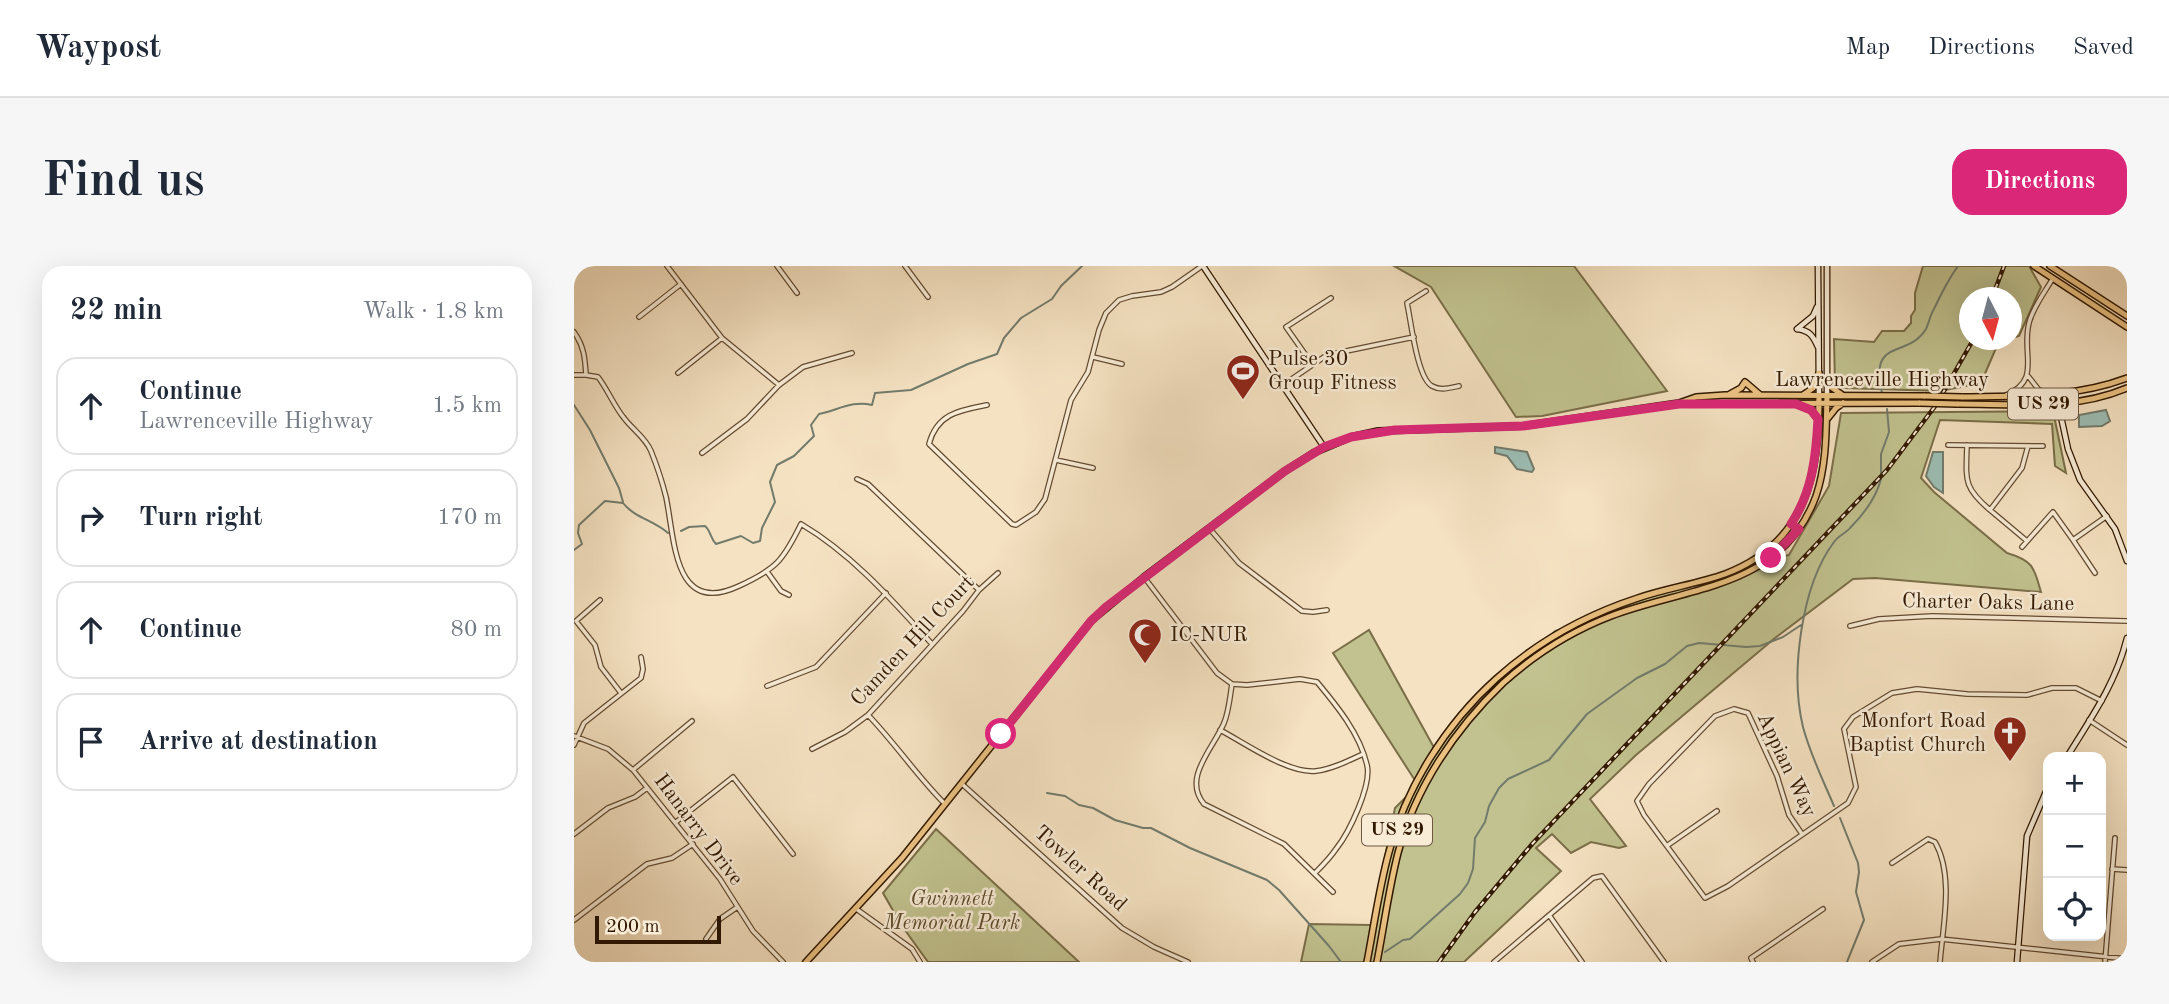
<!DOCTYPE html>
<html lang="en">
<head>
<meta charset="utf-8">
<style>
	:root { --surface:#fff; --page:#f6f6f7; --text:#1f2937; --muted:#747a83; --line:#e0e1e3; --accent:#db2777 }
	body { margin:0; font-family:"Old Standard TT",serif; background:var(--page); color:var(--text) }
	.controls { position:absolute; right:21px; bottom:21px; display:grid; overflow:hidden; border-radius:14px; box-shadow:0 7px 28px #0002 }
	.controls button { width:63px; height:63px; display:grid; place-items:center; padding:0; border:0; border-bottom:2px solid var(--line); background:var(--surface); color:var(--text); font:35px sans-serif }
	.compass { position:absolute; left:1385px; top:21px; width:63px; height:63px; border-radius:50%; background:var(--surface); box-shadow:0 7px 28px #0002; rotate:174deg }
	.scale { position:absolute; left:21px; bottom:18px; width:126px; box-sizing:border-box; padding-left:7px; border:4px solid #321901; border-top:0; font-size:19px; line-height:24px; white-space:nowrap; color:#321901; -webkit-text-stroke:5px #f8ecd7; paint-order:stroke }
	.stop { position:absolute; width:21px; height:21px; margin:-16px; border:5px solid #db2777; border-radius:50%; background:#fff }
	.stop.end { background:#db2777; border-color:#fff; box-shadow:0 2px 7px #0008 }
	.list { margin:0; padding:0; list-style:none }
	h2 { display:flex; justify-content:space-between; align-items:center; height:91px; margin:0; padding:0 28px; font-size:30px }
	h2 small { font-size:23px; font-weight:400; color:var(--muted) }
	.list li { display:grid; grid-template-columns:46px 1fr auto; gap:21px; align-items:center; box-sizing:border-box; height:98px; margin:0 14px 14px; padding:0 14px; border:2px solid var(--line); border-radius:21px }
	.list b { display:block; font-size:26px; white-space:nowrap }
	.list p { margin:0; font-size:23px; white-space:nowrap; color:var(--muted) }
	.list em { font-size:23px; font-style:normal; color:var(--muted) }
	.icon { flex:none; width:38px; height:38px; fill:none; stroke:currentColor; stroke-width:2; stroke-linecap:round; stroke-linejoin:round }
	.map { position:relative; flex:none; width:1553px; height:696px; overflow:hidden; border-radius:21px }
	header { display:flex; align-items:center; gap:42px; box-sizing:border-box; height:98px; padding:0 35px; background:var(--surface); border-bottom:2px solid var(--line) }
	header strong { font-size:33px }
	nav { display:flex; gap:38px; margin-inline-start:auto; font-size:24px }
	.intro { display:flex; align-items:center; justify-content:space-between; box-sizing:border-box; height:168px; padding:0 42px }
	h1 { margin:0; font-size:49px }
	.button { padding:18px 32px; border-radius:21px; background:var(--accent); color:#fff; font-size:24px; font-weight:700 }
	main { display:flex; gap:42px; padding:0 42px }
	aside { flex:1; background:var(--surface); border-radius:21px; box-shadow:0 7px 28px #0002 }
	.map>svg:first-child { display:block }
	.green { fill:#c1c28f; stroke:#7a6e48; stroke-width:2 }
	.water { fill:#9cbdb4; stroke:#727b6c; stroke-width:2 }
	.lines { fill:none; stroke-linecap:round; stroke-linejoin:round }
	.stream { stroke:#727b6c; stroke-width:2 }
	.street-casing { stroke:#634b31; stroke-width:6 }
	.secondary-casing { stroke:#321901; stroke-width:7 }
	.primary-casing { stroke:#321901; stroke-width:8 }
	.street { stroke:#f8ecd7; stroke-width:3.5 }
	.secondary { stroke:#f8ecd7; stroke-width:4.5 }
	.primary { stroke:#eac181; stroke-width:5 }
	.rail-casing { stroke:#321901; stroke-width:4.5 }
	.rail { stroke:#f8ecd7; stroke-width:2; stroke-dasharray:5; stroke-linecap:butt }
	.primary-bridge-casing { stroke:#321901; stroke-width:8; stroke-linecap:butt }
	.primary-bridge { stroke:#eac181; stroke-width:5 }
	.route { stroke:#db2777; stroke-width:9 }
	.labels { text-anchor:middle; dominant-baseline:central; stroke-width:5; stroke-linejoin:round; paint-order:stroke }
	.shield { fill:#f8ecd7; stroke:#6d5841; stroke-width:2 }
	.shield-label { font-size:19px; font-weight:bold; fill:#321901 }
	.poi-label { font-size:21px; fill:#321901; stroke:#f8ecd7; text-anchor:start }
	.street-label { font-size:21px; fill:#321901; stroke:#f8ecd7 }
	.park-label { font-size:21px; font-style:italic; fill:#5d4c2c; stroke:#f8ecd7 }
</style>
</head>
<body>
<header>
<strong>Waypost</strong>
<nav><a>Map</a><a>Directions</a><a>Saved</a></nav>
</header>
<div class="intro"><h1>Find us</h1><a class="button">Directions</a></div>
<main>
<aside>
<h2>22 min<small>Walk · 1.8 km</small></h2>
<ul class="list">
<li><svg class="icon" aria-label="ahead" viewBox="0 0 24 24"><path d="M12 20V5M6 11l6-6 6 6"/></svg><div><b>Continue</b><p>Lawrenceville Highway</p></div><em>1.5 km</em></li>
<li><svg class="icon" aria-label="right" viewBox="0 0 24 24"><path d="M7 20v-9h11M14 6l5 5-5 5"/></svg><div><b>Turn right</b></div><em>170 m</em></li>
<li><svg class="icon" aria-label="ahead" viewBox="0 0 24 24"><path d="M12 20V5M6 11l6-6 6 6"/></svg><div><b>Continue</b></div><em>80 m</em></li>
<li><svg class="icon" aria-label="arrive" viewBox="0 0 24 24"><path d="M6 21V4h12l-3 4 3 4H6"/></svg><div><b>Arrive at destination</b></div></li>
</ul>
</aside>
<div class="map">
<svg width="1553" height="696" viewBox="0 0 1553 696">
	<rect width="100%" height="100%" fill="#f5e2c2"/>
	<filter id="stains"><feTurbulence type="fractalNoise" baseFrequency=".00286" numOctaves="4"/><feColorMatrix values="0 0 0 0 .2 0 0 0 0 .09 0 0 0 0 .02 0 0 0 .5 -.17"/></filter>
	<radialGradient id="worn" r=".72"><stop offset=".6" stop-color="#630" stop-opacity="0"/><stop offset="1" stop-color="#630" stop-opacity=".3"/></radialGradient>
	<path class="green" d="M820,0H1000L1093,125L968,150L942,151L857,21Z
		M1349,0H1455L1467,21L1445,70L1438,72L1437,32H1395V74H1432L1425,75L1407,117L1366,125L1270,122L1261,118L1260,73L1300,76L1308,65H1330L1337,57V50L1341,44V27Z
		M1479,145L1492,207L1481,200L1478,158L1366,154L1347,212L1360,226L1433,287C1460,295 1460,302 1467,326L1301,312L1279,313L1201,372L1062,489L1016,533L1052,580L1045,582L1017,576L997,587L978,568L962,582L987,605L890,696H727L735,658L797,659L821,542L844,519L759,387L795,364L863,487L880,460L981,365L1122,314L1215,289L1255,220L1267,147Z
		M362,563L505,696H354L328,660L309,627Z"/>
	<path class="water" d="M1532,144L1536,155L1528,160L1505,161V149Z
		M921,181L953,186L960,203L958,206L943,203L933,190L921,187Z
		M1359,186H1369V227L1360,221L1352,210Z"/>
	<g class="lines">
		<path class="stream" d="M1308,127C1295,70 1333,94 1352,63C1355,57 1356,49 1360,43C1367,28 1374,14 1384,0
			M0,139L16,164L45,222L49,236
			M1307,208V188L1315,166L1313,143
			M107,265L115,261L131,260C137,265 136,272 142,278L167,270L179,277L186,275L188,262L201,236L196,216L203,199L220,190L240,170L237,159L245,148C264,144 279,134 298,139L301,127L337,124L394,98L423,88L430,72L447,52L478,33L487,20L508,0
			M0,284L8,278L4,267L5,259L31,235L49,237C61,252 79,254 94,267
			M473,527L491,530L505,539L519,542L541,554L569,562H577L616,582L693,614L705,624L755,680L767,696
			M1260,540C1249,514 1236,488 1229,461C1216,408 1227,320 1260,276C1264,270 1272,267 1276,262C1290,248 1302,232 1307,213
			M1266,552L1284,597L1285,606L1282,626L1290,654L1273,696
			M811,686L829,674L836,673L886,628L894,617L899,603L901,572L911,556L915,540L925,522L934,513L975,494L1013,448L1063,412L1091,398L1113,380L1125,377L1172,381L1186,380L1209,371L1227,359"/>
		<g class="street-casing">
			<path id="street" d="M93,0L148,72L205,119
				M203,0L223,27
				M331,0L354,31
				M852,25L833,37C837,55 843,112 858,120C867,125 875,122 885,120
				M65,51L107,18
				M0,66C10,80 11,92 12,109
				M519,91L548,98
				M738,98L712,61L757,32
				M104,107L148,72
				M0,109H12L24,111C34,124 40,140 50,152C58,163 72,172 77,185C83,200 88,215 92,231C101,273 99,351 165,320C202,303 209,295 227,258C278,288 318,334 358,378
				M1454,110L1465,124L1476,127
				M709,119L753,89L840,71
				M1432,129C1468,114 1447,88 1455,57C1459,41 1471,26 1479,12
				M413,139C387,144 363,147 355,178L438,258L442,259L462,246L471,233L497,134L514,106L525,64L532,47L545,34L558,30L587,26L598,21L628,0
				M1374,179L1469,180
				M1393,179C1392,214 1389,221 1416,244L1448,202L1454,180
				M128,187L173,153L205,119L229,101L278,87
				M482,194L519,202
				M283,213L294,218L405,324
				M1416,244L1453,275
				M635,262L665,297L728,345L739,346L753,344
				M1448,281L1479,246L1499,274
				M194,307L207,325L215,329
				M1521,307L1499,274L1533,250
				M570,311L643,407L658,418L673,419L726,413L743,416C763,440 786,468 793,499C798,519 775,567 762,583C756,592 748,600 741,607
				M26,334L2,355L21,379L27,401L47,427
				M1276,360L1305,353L1358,350L1553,355
				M658,418C656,430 655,445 650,457C639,483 608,512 630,538L710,578L759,626
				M193,420L242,401L312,327
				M294,449C321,477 343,510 370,537
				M1515,454L1553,479
				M646,464C671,477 714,508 742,505C758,503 774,495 789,488
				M0,470L34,483L59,504L146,613L179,665L209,696
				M0,479L10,457L67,412L69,403L67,391
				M238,483L271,466L294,449L389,345L405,324L424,307
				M59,504L118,455
				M388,518L548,662L580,681L614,696
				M102,556L159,511L219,588
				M0,568L34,542L61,531L73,522
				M1228,568L1215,549L1203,510L1174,447L1160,443L1141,450L1075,518L1063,535L1070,549L1131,632L1154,620L1274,537L1282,521L1270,463L1279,451L1318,427L1343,423L1393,428L1453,429L1478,422H1502L1528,435
				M1094,579L1143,545
				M1318,597L1354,573L1361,576C1380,609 1369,659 1366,696
				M1538,603L1553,604
				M281,642L338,683L346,696
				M975,649L1008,696
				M0,654L73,598L98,592L119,578
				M132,673L146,653L162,642
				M920,696L1019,612L1028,610L1090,696
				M1179,696L1177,692L1249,643
				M1298,696L1325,678L1367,673L1553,693
				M1531,696L1541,572"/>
		</g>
		<g class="secondary-casing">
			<path id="secondary" d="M629,0L750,181
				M1244,0L1245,130
				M1253,0V130
				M1223,63L1239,50L1243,41
				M1224,63C1236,65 1239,70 1244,81
				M1476,139L1486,146L1494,183L1506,214L1541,263L1553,295
				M1488,152L1494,138
				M1493,491C1517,452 1542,417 1553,372
				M1443,696L1453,570L1474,521"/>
		</g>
		<g class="primary-casing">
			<path id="primary" d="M1460,0L1553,61
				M1476,0L1553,50
				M1254,112L1257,121L1267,128
				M1156,128L1167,122L1171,116L1185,128
				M1229,129L1239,122L1245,107
				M1388,131C1444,130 1500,132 1553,112
				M1108,138L1346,137
				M1383,138C1440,138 1499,145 1553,122
				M1228,140L1237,144L1244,153
				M1254,152L1262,142L1269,137
				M232,696L328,592L517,355L570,311L711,205L739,187L777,171L804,165L949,160L1105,137L1122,131L1151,129L1351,130
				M793,696C800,660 805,622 815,586C832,521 872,458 922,413C964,375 1012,349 1064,332C1093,322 1123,318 1151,308C1233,277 1245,208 1245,130
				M803,696C810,660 815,622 824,587C841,522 881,463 929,417C960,389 998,365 1037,350C1116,320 1208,323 1242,230C1253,198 1252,163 1253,130"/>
		</g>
		<use href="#street" class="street"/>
		<use href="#secondary" class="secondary"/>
		<use href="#primary" class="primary"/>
		<g class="rail-casing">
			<path id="rail" d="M1418,32L1430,0
				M865,696L901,646L959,577L1313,204L1362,139L1399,74"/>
		</g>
		<use href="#rail" class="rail"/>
		<g class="primary-bridge-casing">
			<path id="primary-bridge" d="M1351,130L1388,131
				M1346,137L1383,138"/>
		</g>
		<use href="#primary-bridge" class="primary-bridge"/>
	</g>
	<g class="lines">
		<path class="route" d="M427,468L517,355L532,341L711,205L750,181L777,171L821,164L949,160L1105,138H1222L1237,144L1244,153C1242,192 1238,226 1217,258L1225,263L1197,292"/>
	</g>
	<defs>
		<g id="stadium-pin" transform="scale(1.75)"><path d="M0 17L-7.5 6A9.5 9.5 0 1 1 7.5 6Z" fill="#8f2418" stroke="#f8ecd7"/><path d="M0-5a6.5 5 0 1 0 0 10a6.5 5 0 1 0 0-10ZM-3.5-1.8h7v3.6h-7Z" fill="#fff"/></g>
		<g id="mosque-pin" transform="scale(1.75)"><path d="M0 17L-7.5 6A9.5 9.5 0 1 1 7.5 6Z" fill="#8f2418" stroke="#f8ecd7"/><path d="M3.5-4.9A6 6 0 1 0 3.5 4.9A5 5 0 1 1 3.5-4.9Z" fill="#fff"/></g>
		<g id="church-pin" transform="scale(1.75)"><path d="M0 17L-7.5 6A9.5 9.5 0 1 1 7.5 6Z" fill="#8f2418" stroke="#f8ecd7"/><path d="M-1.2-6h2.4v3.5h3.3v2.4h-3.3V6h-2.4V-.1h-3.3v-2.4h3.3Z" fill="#fff"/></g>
	</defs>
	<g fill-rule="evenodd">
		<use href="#stadium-pin" x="669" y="105"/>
		<use href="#mosque-pin" x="571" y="369"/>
		<use href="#church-pin" x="1436" y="467"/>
	</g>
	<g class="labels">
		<g class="shield">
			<rect x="1434" y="122.5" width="70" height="31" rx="5"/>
			<rect x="788" y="548.5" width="70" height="31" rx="5"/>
		</g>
		<g class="shield-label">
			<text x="1469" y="138">US 29</text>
			<text x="823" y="564">US 29</text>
		</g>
		<g class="poi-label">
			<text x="694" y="93">Pulse 30<tspan x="694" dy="24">Group Fitness</tspan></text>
			<text x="596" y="369">IC-NUR</text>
			<text x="1412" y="455" text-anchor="end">Monfort Road<tspan x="1412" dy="24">Baptist Church</tspan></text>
		</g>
		<g class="street-label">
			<text x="1308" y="114">Lawrenceville Highway</text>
			<text transform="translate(1414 337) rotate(1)">Charter Oaks Lane</text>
			<text transform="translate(339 375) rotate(-47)">Camden Hill Court</text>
			<text transform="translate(1212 499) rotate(65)">Appian Way</text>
			<text transform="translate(124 564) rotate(53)">Hanarry Drive</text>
			<text transform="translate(506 603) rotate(42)">Towler Road</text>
		</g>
		<g class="park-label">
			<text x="378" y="633">Gwinnett<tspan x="378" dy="24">Memorial Park</tspan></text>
		</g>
	</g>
	<rect width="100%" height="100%" filter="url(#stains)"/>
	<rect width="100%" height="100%" fill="url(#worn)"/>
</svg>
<div class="controls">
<button>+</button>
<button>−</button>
<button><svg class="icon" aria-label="locate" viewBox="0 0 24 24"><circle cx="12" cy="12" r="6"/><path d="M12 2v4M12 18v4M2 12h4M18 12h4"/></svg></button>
</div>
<svg class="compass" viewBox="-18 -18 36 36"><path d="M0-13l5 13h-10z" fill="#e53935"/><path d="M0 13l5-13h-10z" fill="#747a83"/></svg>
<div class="scale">200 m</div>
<div class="stop" style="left:427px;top:468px"></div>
<div class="stop end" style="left:1197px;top:292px"></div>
</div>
</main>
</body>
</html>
